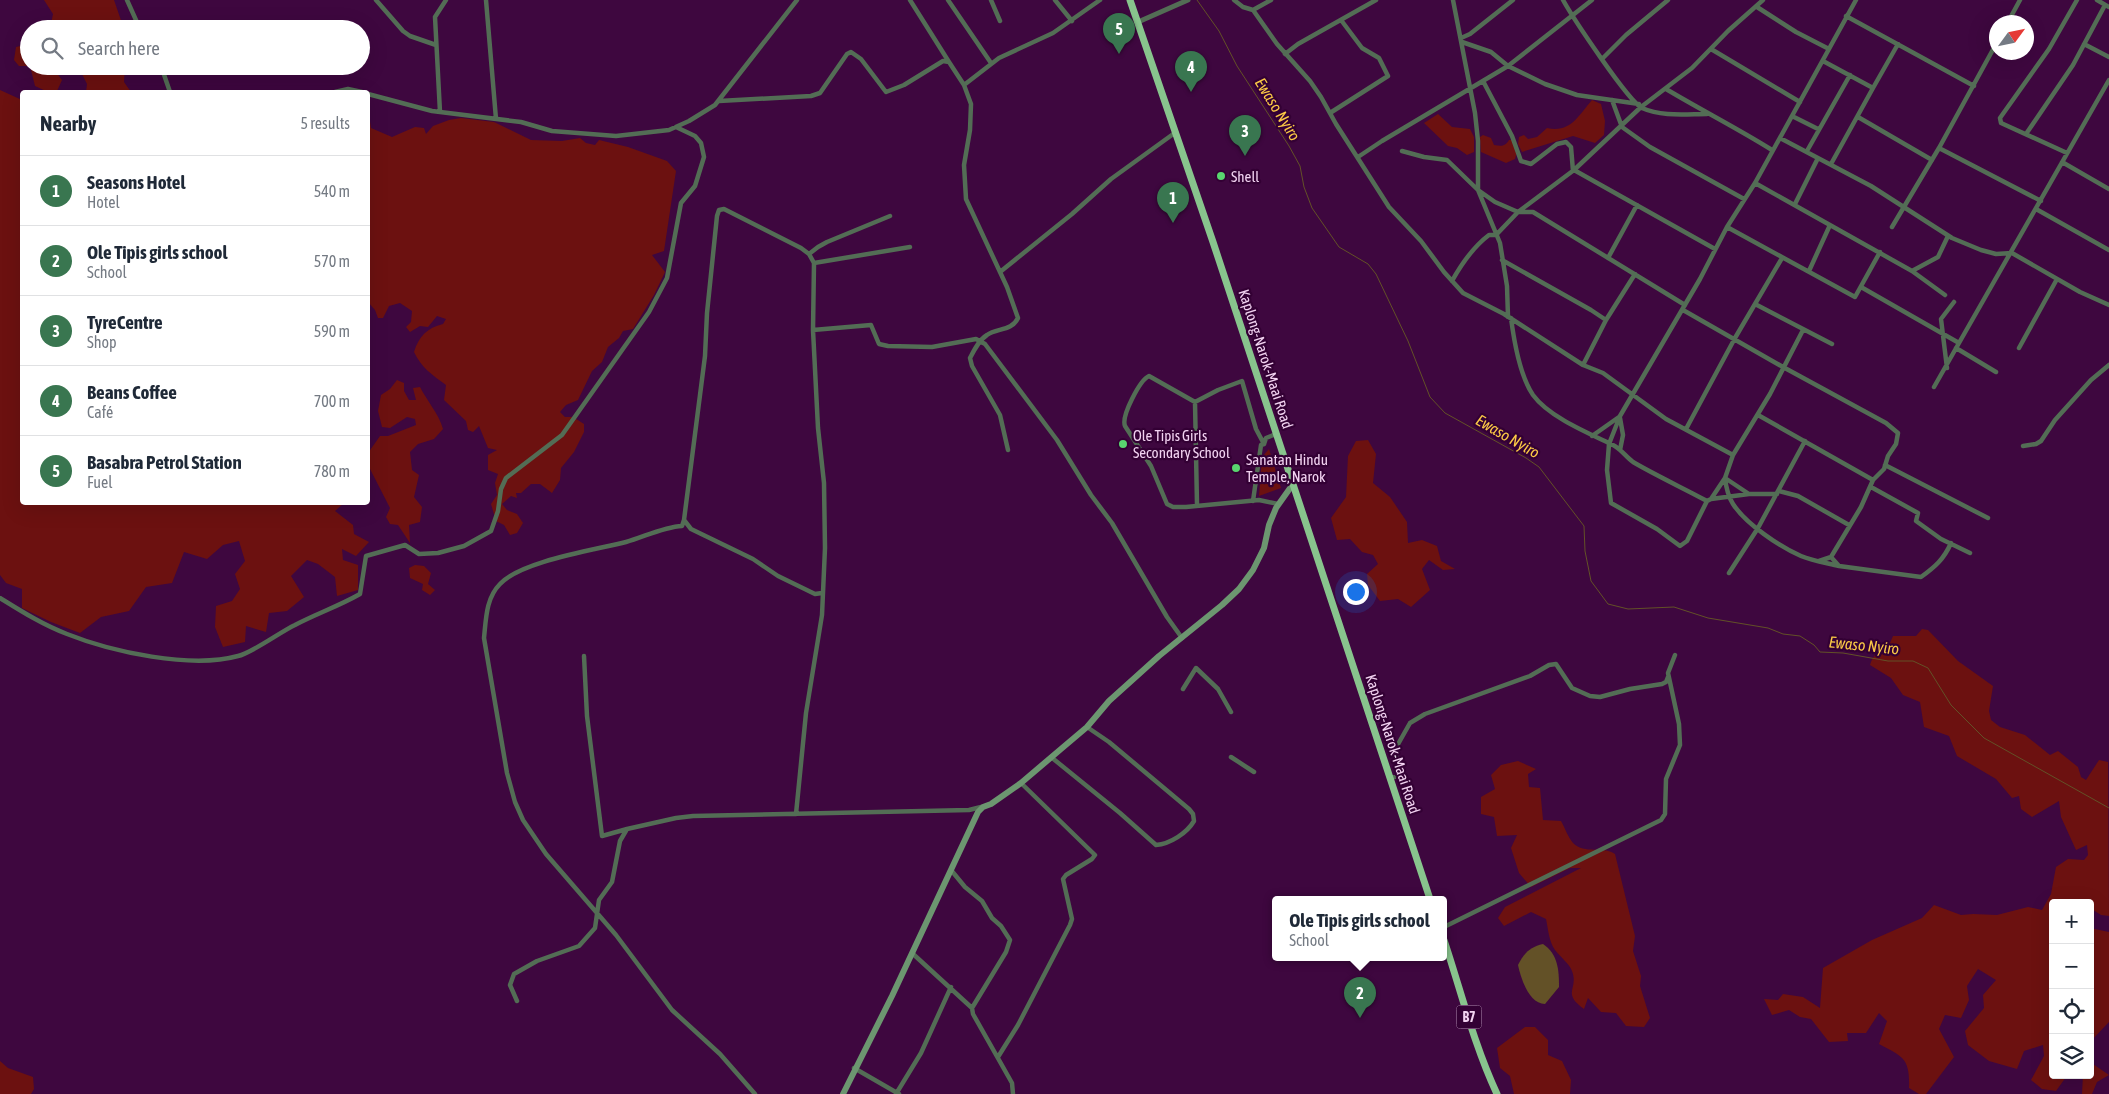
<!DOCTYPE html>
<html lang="en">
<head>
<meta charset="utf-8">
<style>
	:root { --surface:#fff; --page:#f6f6f7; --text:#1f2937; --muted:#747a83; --line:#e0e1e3; --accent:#397650 }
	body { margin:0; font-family:"Asap Condensed",sans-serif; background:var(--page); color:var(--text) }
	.controls { position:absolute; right:15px; bottom:15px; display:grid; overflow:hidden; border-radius:5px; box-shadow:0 5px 20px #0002 }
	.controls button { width:45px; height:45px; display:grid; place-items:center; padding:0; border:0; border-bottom:1px solid var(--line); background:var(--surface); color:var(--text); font:25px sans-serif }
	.compass { position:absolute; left:1989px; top:15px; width:45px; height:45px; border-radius:50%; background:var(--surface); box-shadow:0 5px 20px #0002; rotate:57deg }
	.you { position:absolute; left:1355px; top:591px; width:18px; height:18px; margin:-12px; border:4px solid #fff; border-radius:50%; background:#1a73e8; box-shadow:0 0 0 8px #1a73e833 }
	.badge { display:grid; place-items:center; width:32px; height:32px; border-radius:50%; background:var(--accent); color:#fff; font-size:16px; font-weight:700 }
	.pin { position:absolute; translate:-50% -41px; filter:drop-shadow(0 1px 2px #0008) }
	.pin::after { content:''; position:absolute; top:26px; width:18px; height:15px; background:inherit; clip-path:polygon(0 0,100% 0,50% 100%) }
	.popup { position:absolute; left:1272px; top:896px; width:175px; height:65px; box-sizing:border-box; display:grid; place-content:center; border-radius:5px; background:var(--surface); filter:drop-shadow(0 1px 4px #0005); font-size:16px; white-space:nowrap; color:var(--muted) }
	.popup b { font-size:19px; color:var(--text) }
	.popup::after { content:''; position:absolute; left:50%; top:100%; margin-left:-10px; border:10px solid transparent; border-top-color:var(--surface) }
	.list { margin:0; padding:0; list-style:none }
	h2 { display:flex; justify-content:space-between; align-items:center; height:65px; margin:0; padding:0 20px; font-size:21px }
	h2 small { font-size:16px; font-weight:400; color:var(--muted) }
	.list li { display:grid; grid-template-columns:32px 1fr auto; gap:15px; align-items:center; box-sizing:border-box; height:70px; padding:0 20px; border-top:1px solid var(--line) }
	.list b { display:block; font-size:19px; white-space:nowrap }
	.list p { margin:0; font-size:16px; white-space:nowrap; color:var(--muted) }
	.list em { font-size:16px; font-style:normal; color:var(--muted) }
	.icon { flex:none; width:28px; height:28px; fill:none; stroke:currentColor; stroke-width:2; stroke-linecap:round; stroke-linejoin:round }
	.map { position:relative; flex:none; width:2109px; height:1094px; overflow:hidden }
	.search { position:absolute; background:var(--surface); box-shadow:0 5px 20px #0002; left:20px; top:20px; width:350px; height:55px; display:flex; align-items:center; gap:12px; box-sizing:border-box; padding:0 18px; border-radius:28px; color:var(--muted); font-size:19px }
	.panel { position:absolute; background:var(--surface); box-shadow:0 5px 20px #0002; left:20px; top:90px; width:350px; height:415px; border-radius:5px }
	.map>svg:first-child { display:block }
	.green { fill:#6c1110 }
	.water { fill:#635127 }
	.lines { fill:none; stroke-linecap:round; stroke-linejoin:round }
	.stream { stroke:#635127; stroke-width:1 }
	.minor { stroke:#536d55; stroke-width:4.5 }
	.tertiary { stroke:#536d55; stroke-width:5 }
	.secondary { stroke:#6c9670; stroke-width:6 }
	.trunk { stroke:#88c48d; stroke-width:7 }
	.poi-dot { fill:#59d56f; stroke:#330034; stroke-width:2 }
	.labels { text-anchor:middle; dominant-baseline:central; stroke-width:4.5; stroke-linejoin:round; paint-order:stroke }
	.shield { fill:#330034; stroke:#b993b8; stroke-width:1 }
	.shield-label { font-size:14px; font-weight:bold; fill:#f2d2f1 }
	.poi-label { font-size:15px; fill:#f2d2f1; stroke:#330034; text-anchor:start }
	.street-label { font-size:15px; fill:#f2d2f1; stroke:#330034 }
	.water-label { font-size:16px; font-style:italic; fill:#fbc946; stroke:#330034 }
</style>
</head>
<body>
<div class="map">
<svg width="2109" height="1094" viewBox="0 0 2109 1094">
	<rect width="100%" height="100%" fill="#3e073f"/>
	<path class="green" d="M44,0H114L124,29H50L53,14Z
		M29,44V66H19L14,60L16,47Z
		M30,66H42L40,69L56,72L62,80L57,91L48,92L35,86Z
		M78,66H125L124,82L131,92H86L87,84Z
		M0,90L22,100V502L344,503L335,511L353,525L354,534L369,542L356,556L342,549L343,560L358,565V590L337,596L335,577L318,564L307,560L291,576L304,597L287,611L269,613L266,632L246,626L245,642L223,647L215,627L216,606L232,601L240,589L235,574L245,561L239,541L223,545L207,559L184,552L172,583L146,587L129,611L101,617L80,633L51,622L22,608V589L6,583L0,575Z
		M1592,100L1601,104L1605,121L1604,135L1595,143L1573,136L1522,152L1518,144L1519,137L1524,135L1528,139L1537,137L1547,128C1571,133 1578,116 1592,100Z
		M368,109L371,128L392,137L415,127L424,128L426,134L433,126L449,120L461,118L494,122L531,140L562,141L580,138L586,143L595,145L599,140L628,147L667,161L676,171L664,251L652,255L665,272L654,295L633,329L623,331L619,338L608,347L602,362L592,371L578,400L566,405L560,412L565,417H573L584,424V432L574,452L561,468L560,480L552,493L540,484H531L521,493H516L517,498L511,496L502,504L507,510L517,514L523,523L517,533L510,535L504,525L496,521L491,504L497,495L495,483L498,474L488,470V455L497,450L488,448L479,426L473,432L468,430L466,421L444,400L446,385C432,375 421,367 414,352C419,336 427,328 443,324L446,319L437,316L428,327L420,326L410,332L406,327L411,322L412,311L400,303L389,306L383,318H378L375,310L368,302Z
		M1438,114L1452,127L1470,129L1474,137V152L1467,155L1457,148L1448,146L1424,123Z
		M1483,135L1491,138L1494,145C1501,146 1505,147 1509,140H1512L1517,152L1515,159L1506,163L1481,152L1480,137Z
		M397,380L404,383V391L409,400H416L413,388L420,387C427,401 439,414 443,429L434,439L418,444L410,452L412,470L419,475L414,497L422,507L420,522L409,525L410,543L398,525L390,524L386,517L390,508L370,469L368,453L380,436H388L416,425L415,419L407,417L390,428L382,427L378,411L381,395L390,389Z
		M1368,440L1376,454L1373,483L1390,497L1407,522L1408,543L1422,540L1437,546L1441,561L1455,569L1443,570L1429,560L1422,569L1430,590L1411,607L1398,599L1380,601L1368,585L1367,574L1378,564L1373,555L1362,552L1350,539L1337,540L1331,518L1346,497L1348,456L1356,441Z
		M1269,449L1281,488L1259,496L1262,457Z
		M415,565L424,566L431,573L428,584L435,590L430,595L422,590L423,584L410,578L409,568Z
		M1922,629L1928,630L1958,661L1993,686L1989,711L1991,720L2000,727L2025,735L2050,755L2058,751L2078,767L2081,777L2086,780L2099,760L2108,762L2109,916L2101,915L2090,908V903L2081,901L2053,903V1075H2077L2066,1077L2056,1091L2042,1089L2031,1080L2044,1056L2043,1045L2024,1051L2017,1069L1989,1061L1968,1045L1965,1031L1984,1008L1983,995L1996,980L1978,969L1967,986L1969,1000L1961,1018L1945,1015L1939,1029L1954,1057L1926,1094H1919L1909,1088C1910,1059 1904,1057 1879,1044L1887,1021L1879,1013L1866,1033H1847L1848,1041L1829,1042L1811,1019L1800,1017L1789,1010L1772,1015L1764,999L1778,1000L1783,994L1803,997L1820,1008L1823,968L1872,940L1922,918L1934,905L1961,915L1973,914L1997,915L2028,907L2042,910L2051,894L2056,867L2068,859L2084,860L2088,855L2087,845L2076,850L2061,817L2059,801L2032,817L2021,809L2019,796L2012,798L1996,779L1957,756L1949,736L1924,727L1920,702L1903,695L1891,678L1870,665C1873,655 1877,652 1887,650L1893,636H1916Z
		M1518,761L1536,769L1528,774L1529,787L1540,788L1543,820L1561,821C1565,828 1568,837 1573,843C1585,855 1602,845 1615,854L1635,936L1633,951L1641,976L1640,986L1650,1018L1644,1027L1626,1026L1616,1013L1601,1012L1588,998L1584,1009C1561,992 1579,990 1572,971C1569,963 1560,957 1555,950C1549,942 1548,928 1546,919L1531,912L1504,926L1498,918L1505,907L1581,868H1570L1531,887L1519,873L1511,848L1517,835L1497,836L1494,817L1481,814V797L1495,789L1491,775L1501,765Z
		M2090,928L2109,932V1022L2090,1042Z
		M1525,1027H1535L1548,1040V1055L1562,1061L1571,1080L1570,1094H1514L1510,1076L1500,1068L1497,1048Z
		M0,1061L8,1068L33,1077L34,1089L31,1094H0Z
		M2090,1062L2109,1075L2097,1082L2092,1094H2082L2083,1075H2090Z"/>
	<path class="water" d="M1543,944C1558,954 1559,970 1559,987L1545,1004C1529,1004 1521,979 1518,965C1524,953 1530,947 1543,944Z"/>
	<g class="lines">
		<path class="stream" d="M1197,0L1219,31L1237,66L1289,146L1300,166L1304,187L1312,208L1339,247L1368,264L1376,274L1408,341L1430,397L1445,413L1526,458L1539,467L1584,526L1585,551L1591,581L1608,604L1628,609L1674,607L1708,618L1768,628L1783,634L1800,636L1814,645L1820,652L1843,653L1888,661H1913L1928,668L1951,705L1984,738L2109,808"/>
		<path class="minor" d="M127,0L140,29
			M376,0L403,31L410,36L436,45
			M486,0L496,119
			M910,0L949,62
			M948,0L991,63
			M991,0L1000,21
			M1055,0L1072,21
			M1234,0L1243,7L1253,10L1271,0
			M1453,0L1475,113L1478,141V190L1500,243L1507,286L1508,317
			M1563,0C1573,18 1628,101 1642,108C1662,117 1686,114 1707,114
			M2097,0L2109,7
			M1757,7L1796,32L1829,49
			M1253,10L1277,44L1310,81L1321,97L1336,124L1389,207L1421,241L1444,272L1463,293L1504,314L1583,365L1603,373L1666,419L1733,455
			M1846,16L1974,86
			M2008,22L2020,0
			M1461,38L1470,34L1513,0
			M1462,42L1491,52L1508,66L1545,84L1577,95L1639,104
			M2084,44L2109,57
			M1711,49L1800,102
			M1285,54L1298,44L1376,0
			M1602,59L1626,35L1668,0
			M1823,61L1873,88L1831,164
			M161,66L170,92
			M1483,81L1512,136L1521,161L1531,164L1557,144L1566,142L1571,147L1573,171
			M964,85L999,58L1053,33L1100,0
			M1873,88L1898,44
			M1666,89C1701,110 1737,128 1772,150
			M335,92L348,89L362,92
			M368,94L432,111L521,122L552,131L616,136L669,130L689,121L715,105L797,0
			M1612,100L1622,127L1650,147L1744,199
			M719,101L811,96L820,93L847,54L851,52L861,59L886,92L904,85L943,61L949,62L964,85L971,104L970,130L964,165L966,199L1007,287L1018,318C1012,331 997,328 987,335C979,340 974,350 970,358L972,366L1000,415L1008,450
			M440,112L435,17L446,0
			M1330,113L1388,76L1379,58L1362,48L1341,20
			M1792,116L1818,129
			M1858,117L1932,160
			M2026,134L2073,65L2105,5
			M1780,138L1871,186L1952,238L1981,250L1996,254L2012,253L2080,292L2109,305
			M1939,148L2041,201
			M1402,151L1424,157L1447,160L1478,190L1495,202L1518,212H1533L1685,305
			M1807,151L1850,75
			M2067,153L2001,123L2000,118L2049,49L2077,0
			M1358,157L1382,141L1508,66L1592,0
			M2062,162L2109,189
			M1574,170L1715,249
			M1755,183L1912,271L1938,257L1948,236
			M1795,204L1818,158
			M2036,209L2109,250
			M1727,227L1855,297L1880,252
			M1892,227L1939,148L1996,44
			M809,254L818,247L827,242L890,216
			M1608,258L1637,205
			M1502,260L1591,310L1606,320
			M814,263L910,247
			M1809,271L1830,225
			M1912,271L1945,295
			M1000,272L1072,214L1111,179L1176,132
			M1452,281C1462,263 1473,247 1489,235H1496L1518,212L1574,170L1641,107L1692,68L1728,31L1763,0
			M1861,287L1959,343L2109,80
			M1755,304L1832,344
			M1683,310L1783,367L1886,423L1898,433L1896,444L1888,456L1884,469L1873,480L1861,507L1831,557L1819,561
			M1511,318C1514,341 1520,376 1533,395C1549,417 1588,433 1613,445C1621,449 1626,457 1633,462C1657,476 1683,488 1707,501L1711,499L1725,478L1733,455L1770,394L1803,330
			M813,330L871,325L879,344L888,346L932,347L976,339L985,344L1057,440L1091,495L1112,523L1167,617L1182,638
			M1956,348L1996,372
			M2019,348L2057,279
			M1583,365L1606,320L1635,274
			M1947,368L1941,319L1954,302
			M1934,387L1959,343
			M1195,402L1149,376C1140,380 1121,416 1125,426L1151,466L1167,504L1173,507H1186L1259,500L1278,504
			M1195,402L1218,390L1242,381L1256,429L1264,444
			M1195,402L1197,505
			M1758,415L1873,480
			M1620,418L1623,435L1620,450
			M1686,429L1735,338L1782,258
			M1592,436L1619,417
			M2023,446L2036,444L2041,441L2055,420L2091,380L2109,365
			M1885,465L1988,518
			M1725,478C1726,487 1728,496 1733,504C1746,524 1780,547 1801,556C1813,561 1827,563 1839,566
			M1725,478L1749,494H1777
			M1871,487L1918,513L1916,521L1941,539L1970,553
			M1779,491L1798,496L1849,525
			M1711,499L1749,494
			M1253,501L1261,445L1264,444L1266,438L1276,434
			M1707,501L1687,541L1680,546L1657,529L1611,503L1607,470L1609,444L1620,416L1700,279L1727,227L1755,183L1856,0
			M684,520L705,356L707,313L717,216L719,210L724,209L801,248L809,254L814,263L813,330L818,428L824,483L825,548L822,615L806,713L796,814
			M1831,557L1839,566L1921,577C1935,567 1944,559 1951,543
			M1729,573L1758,528L1805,441
			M0,598C21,611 43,625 67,634C112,652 191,669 238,656C252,653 280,632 295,625C316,614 339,606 360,594L366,556L405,545L419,554L438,553L464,546L491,531L498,511L501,489L506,478L562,435L649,312L667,278L681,203L695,186L704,157L701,143L695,136L676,127
			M584,656L587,716L602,836L627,829
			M1183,689L1196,668L1218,689L1231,712
			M1051,757L1120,813L1156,845C1170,844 1187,833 1194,821L1193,814L1189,809L1109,742L1087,727
			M1231,757L1254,772
			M1390,778L1398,776L1400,771L1396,755L1397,746L1410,723L1425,714L1530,676L1549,665L1556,664L1572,688L1590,696L1600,697L1630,689L1662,684L1666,682L1668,677
			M951,870L965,887L982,901L992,918L1001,926L1010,940L1006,952L972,1008
			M1444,927L1661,820L1665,814L1666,779L1680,745L1679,724L1668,673L1675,655
			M912,953L972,1008L973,1014L1012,1083L1013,1094
			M517,1001L510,985L514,974L537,961L579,946L595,928L599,900L612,882L620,841L627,829L676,818L693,816L969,810L981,807
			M998,1057L1018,1025L1070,925L1072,919L1063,879L1066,875L1092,859L1095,855L1021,783
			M854,1068L899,1094
			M755,1094L720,1054L672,1010L616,935L546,854L523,820L515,802L507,773L484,638C486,619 486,598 500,584C521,561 595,550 626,542C644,537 663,527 682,526L684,520L691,529L753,559L778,576L815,594L822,593
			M896,1094L921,1053L951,987"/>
		<path class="tertiary" d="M1138,22L1188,0"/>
		<path class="secondary" d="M843,1094L892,996L978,812L983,807L991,804L1021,783L1061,749L1087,727L1109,701L1159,656L1222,605L1239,589L1253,570L1264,548L1269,525L1276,508L1293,484"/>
		<path class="trunk" d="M1130,0L1213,242L1430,899
			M1444,940C1461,991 1474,1045 1497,1094"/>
	</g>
	<g class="poi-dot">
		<circle cx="1221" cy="176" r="5"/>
		<circle cx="1123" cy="444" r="5"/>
		<circle cx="1236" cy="468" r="5"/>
	</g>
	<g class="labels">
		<rect class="shield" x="1456.5" y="1005.5" width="25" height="23" rx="4"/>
		<g class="shield-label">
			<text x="1469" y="1017">B7</text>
		</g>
		<g class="poi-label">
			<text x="1231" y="176">Shell</text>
			<text x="1133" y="435">Ole Tipis Girls<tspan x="1133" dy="17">Secondary School</tspan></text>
			<text x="1246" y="459">Sanatan Hindu<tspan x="1246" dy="17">Temple, Narok</tspan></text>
		</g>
		<g class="street-label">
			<text transform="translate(1266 359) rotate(72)">Kaplong-Narok-Maai Road</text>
			<text transform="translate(1393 744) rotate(72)">Kaplong-Narok-Maai Road</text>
		</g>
		<g class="water-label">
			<text transform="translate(1278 109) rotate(58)">Ewaso Nyiro</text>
			<text transform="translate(1508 436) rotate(30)">Ewaso Nyiro</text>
			<text transform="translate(1864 645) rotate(6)">Ewaso Nyiro</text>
		</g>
	</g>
</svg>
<div class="controls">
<button>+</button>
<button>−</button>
<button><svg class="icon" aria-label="locate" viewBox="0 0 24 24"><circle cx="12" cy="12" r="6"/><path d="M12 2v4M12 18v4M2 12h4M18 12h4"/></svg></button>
<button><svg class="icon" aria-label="layers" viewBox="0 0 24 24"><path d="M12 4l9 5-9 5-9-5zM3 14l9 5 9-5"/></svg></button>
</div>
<svg class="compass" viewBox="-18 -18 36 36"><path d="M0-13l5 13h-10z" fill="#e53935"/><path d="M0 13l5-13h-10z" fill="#747a83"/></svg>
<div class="you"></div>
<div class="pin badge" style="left:1173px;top:223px">1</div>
<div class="pin badge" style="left:1360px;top:1018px">2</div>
<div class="popup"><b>Ole Tipis girls school</b>School</div>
<div class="pin badge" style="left:1245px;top:156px">3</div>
<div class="pin badge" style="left:1191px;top:92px">4</div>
<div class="pin badge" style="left:1119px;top:54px">5</div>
<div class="search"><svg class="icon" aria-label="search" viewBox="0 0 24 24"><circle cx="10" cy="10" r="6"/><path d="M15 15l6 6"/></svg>Search here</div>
<section class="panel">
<h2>Nearby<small>5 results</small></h2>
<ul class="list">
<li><span class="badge">1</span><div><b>Seasons Hotel</b><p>Hotel</p></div><em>540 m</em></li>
<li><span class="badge">2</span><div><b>Ole Tipis girls school</b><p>School</p></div><em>570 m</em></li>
<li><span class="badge">3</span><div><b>TyreCentre</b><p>Shop</p></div><em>590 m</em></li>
<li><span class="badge">4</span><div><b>Beans Coffee</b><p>Café</p></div><em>700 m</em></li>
<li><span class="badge">5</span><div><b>Basabra Petrol Station</b><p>Fuel</p></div><em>780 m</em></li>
</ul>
</section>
</div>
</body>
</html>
